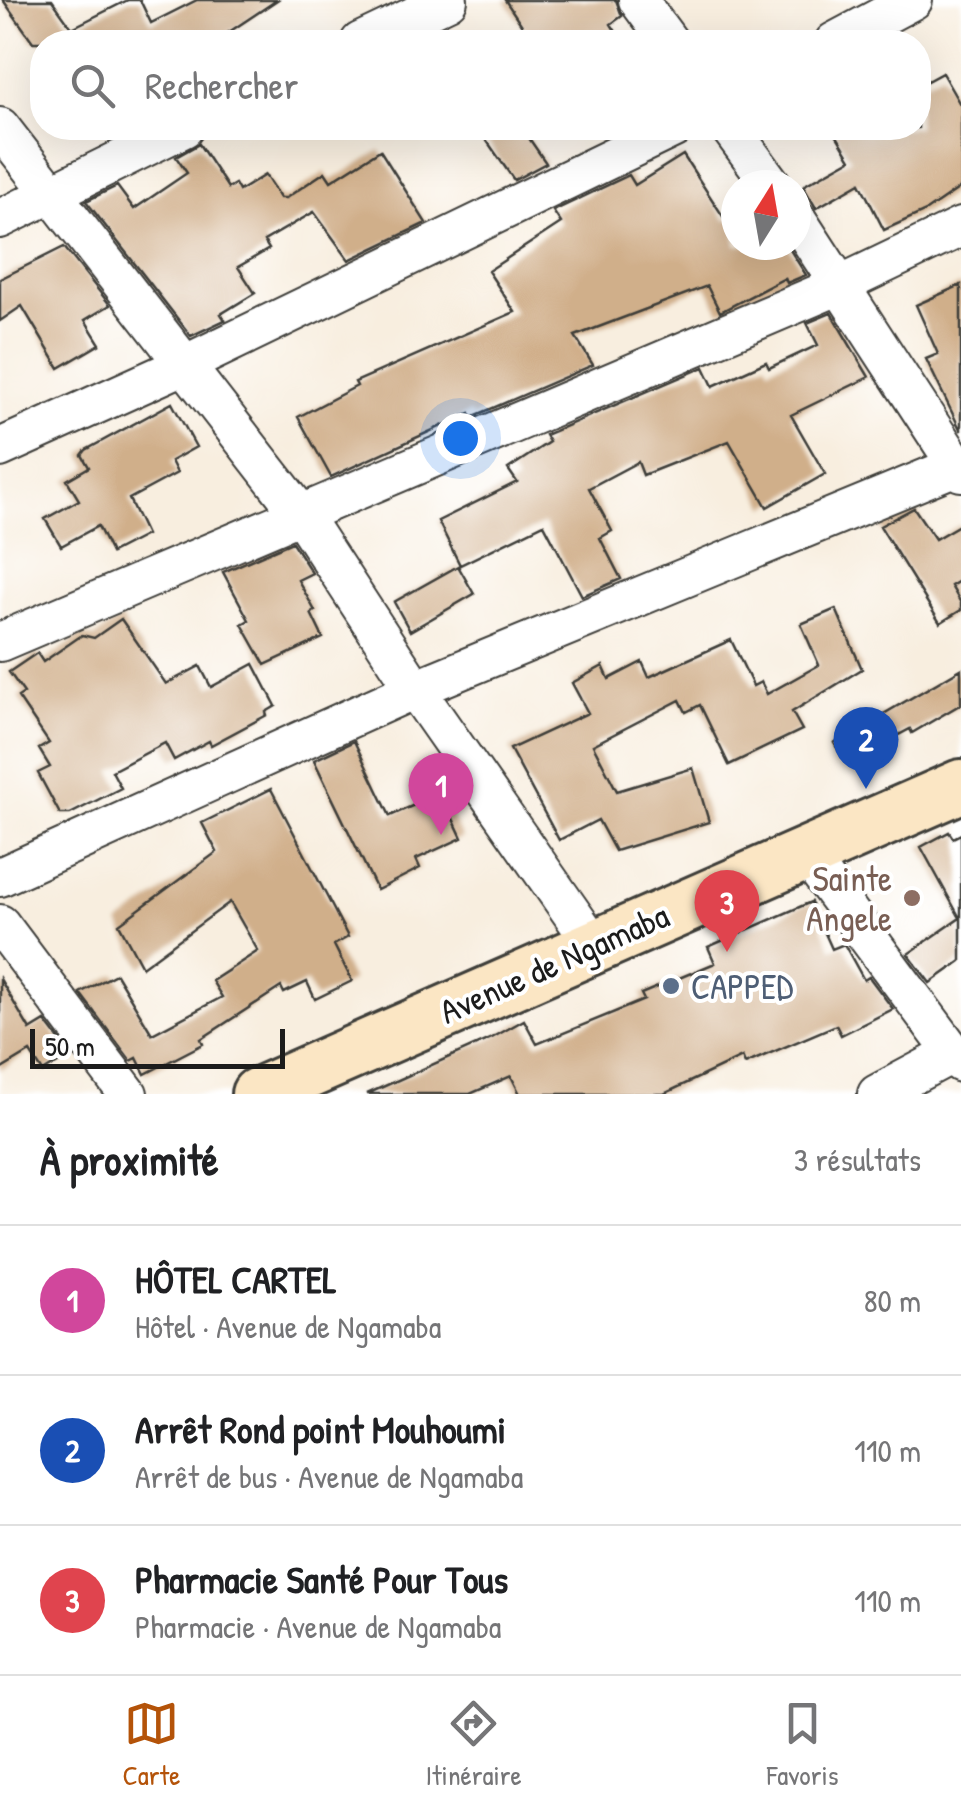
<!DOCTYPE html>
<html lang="fr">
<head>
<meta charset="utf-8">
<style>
	:root { --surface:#fff; --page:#f6f6f6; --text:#202124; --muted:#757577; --line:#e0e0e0; --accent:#b45309 }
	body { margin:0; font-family:"Patrick Hand",sans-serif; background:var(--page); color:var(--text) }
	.compass { position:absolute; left:721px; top:170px; width:90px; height:90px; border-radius:50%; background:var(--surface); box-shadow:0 10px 40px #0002; rotate:11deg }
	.scale { position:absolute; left:30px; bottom:25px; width:255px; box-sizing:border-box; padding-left:10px; border:5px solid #1c1c1c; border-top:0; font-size:28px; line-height:35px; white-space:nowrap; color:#1c1c1c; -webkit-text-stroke:8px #fff; paint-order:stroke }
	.you { position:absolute; left:460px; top:438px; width:35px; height:35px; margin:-25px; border:8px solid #fff; border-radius:50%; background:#1a73e8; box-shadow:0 0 0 15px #1a73e833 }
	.badge { display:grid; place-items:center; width:65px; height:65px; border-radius:50%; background:var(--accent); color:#fff; font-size:32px; font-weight:700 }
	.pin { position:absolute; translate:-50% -82px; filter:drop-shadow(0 2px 5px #0008) }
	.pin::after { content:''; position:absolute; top:52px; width:35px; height:30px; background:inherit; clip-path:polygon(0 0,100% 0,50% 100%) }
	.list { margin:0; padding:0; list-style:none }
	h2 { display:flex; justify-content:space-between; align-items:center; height:130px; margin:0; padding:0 40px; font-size:42px }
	h2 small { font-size:32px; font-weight:400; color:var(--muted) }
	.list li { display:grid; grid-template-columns:65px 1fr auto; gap:30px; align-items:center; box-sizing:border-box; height:150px; padding:0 40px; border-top:2px solid var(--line) }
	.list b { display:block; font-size:38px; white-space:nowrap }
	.list p { margin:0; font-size:32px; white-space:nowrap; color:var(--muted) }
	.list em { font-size:32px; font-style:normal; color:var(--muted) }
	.icon { flex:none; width:55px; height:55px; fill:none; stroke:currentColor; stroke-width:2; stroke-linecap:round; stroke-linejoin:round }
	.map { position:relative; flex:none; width:961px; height:1094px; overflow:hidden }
	.search { position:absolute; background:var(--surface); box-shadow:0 10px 40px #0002; left:30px; right:30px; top:30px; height:110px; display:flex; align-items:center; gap:25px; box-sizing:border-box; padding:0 35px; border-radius:40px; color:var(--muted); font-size:38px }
	.sheet { height:580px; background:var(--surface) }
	nav { display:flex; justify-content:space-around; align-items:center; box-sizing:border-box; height:140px; border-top:2px solid var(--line); background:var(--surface); font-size:28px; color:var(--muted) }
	nav a { display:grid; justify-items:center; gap:5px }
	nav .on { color:var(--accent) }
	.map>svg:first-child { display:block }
	.building { fill:#d0af8a }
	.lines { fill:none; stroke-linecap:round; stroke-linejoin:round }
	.street-casing { stroke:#3d3c39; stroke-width:42 }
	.secondary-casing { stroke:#3d3c39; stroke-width:58 }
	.street { stroke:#fff; stroke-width:38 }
	.secondary { stroke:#fbe6c4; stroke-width:52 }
	.education-dot { fill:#8d6e63; stroke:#fff; stroke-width:4 }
	.service-dot { fill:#5c6f8a; stroke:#fff; stroke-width:4 }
	.labels { text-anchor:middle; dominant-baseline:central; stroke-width:8; stroke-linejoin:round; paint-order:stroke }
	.education-label { font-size:35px; fill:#785e54; stroke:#fff; text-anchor:end }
	.street-label { font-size:35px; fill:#1c1c1c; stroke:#fff }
	.service-label { font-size:35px; fill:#4e5e75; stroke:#fff; text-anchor:start }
</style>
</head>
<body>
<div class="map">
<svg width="961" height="1094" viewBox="0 0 961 1094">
	<rect width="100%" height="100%" fill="#fff"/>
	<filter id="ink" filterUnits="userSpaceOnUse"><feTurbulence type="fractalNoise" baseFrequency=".01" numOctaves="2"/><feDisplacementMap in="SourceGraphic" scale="20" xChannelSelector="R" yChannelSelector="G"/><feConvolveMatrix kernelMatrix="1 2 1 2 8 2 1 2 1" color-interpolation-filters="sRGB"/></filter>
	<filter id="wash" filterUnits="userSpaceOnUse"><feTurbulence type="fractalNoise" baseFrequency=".0048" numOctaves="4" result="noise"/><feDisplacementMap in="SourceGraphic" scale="40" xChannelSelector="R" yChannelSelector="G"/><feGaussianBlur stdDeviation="2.25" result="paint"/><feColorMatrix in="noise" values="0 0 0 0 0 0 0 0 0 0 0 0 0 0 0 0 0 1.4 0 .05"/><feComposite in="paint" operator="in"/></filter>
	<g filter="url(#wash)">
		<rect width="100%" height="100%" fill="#f8eedf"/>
		<g id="blocks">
			<path class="building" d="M3,0H52L72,28L128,0H140L151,23L197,0H277L214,42H33Z
				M505,0H616L622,16L611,24L616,32L601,42H533Z
				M942,73L961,106V187L926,211L884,230L860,183L816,208L803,186L851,159L832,128H918V86Z
				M478,128H522L546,163L514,180Z
				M199,144L228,188L235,184L239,191L265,175L280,198H286L325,172L331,181L380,150L426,223L349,260L314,212L264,241L269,249L238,267L255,293L221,314L225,320L191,336L86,201L117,186L134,209L187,173L176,157Z
				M683,155L726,221L736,213V245H787L806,275L787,283L785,278L720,312L707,286L575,336L593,365L472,417L470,413L331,477L298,417L357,386L355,382L515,312L488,271L561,223L553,211L629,175L635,185Z
				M64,247L110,305L85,320L100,344L59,368L22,306L0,321V279Z
				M961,285V431L926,359L938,354L916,305Z
				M831,313L869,377L791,415L825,474L767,507L729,441L643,475L638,462L589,488L612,531L600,538L621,579L582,596L544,524L460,565L438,521L517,482L508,469L549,442L545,435L704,367L713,386L766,362L769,368L818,345L807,323Z
				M172,403L196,447L171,461L177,473L129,499L146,535L111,553L98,526L61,546L45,519L79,500L67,480L89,467L82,455L86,450Z
				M914,508L935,539L961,524V580L951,586L961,603V610L940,623L880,526Z
				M292,542L312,573L298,580L315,611L311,613L323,638L265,665L242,624L249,620L223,572Z
				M458,566L474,594L410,631L394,602Z
				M836,609L862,669L792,712L802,730L729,765L700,705L686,712L680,700L593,745L617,791L693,768L709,822L615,851L598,820L559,840L510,749L588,713L572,683L603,666L609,679L642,662L649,677L731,640L753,686L761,682L767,694L819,665L801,624Z
				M121,619L166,684L200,666L211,687L254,664L276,706L266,712L267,715L211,745L209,741L174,760L165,743L112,771L121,788L70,814H60L38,773L50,767L39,749L49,743L18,697L24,693L9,672L37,653L43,662L82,635L94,638Z
				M961,669V704L912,733L910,729L846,763L834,743Z
				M354,741L390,816L441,793L462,838L416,859L420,868L377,890L314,760Z
				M271,789L348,937L334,945L352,981L315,999L307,982L284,993L281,987L201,1039L203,1044L145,1074L137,1058L131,1061L80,993L116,974L152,1034L222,997L212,981L258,951L230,902L142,967L119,924L217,852L202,823Z
				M949,832L953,838L961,834V961L930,983L908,954L960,918L921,847Z
				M811,902L832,949L844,944L864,980L869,977L893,1009L841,1035L836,1025L745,1064L742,1057L664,1094H520L511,1076L470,1094H367L492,1038L524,1020L537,1044L644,1000L641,994L715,963L708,947Z
				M0,979L30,1030L45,1021L71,1055L43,1072L30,1052L0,1070Z"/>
		</g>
	</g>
	<g filter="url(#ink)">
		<use href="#blocks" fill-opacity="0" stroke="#3d3c39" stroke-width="2.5"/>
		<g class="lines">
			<g class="street-casing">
				<path id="street" d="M638,0L669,42
					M360,42L448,0
					M834,42L913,0
					M0,127L300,513L415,689L594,945
					M730,128L772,185
					M796,218L961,472
					M0,219L184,128
					M0,448L186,364L674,128
					M0,642L840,285L961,227
					M805,853L961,1063
					M0,877L415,689L961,464
					M0,924L128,1094
					M877,1094L954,1053"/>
			</g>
			<g class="secondary-casing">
				<path id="secondary" d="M258,1094L961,786"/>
			</g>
			<use href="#street" class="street"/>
			<use href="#secondary" class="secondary"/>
		</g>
	</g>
	<circle class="education-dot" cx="912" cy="898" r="10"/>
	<circle class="service-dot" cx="671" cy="986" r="10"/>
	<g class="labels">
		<g class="education-label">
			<text x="892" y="878">Sainte<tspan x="892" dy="40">Angele</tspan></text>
		</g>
		<g class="street-label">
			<text transform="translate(554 963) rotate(-24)">Avenue de Ngamaba</text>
		</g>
		<g class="service-label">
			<text x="691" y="986">CAPPED</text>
		</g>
	</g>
</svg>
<svg class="compass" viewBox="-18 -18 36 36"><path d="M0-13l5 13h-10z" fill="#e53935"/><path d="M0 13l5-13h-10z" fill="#757577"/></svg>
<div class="scale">50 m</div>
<div class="you"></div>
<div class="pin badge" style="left:441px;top:835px;background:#d1479c">1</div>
<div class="pin badge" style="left:866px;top:789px;background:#1a4fb4">2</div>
<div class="pin badge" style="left:727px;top:952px;background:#e0444e">3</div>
<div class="search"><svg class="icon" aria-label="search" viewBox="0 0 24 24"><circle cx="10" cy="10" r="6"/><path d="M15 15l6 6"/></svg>Rechercher</div>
</div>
<section class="sheet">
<h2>À proximité<small>3 résultats</small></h2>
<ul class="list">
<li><span class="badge" style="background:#d1479c">1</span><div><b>HÔTEL CARTEL</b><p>Hôtel · Avenue de Ngamaba</p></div><em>80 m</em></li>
<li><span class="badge" style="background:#1a4fb4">2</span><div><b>Arrêt Rond point Mouhoumi</b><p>Arrêt de bus · Avenue de Ngamaba</p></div><em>110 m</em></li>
<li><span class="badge" style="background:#e0444e">3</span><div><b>Pharmacie Santé Pour Tous</b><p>Pharmacie · Avenue de Ngamaba</p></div><em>110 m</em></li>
</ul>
</section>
<nav>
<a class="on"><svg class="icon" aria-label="map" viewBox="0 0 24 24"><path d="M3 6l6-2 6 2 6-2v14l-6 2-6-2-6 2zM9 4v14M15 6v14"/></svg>Carte</a>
<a><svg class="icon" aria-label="directions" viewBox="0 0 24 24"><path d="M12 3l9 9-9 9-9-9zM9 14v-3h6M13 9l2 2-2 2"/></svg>Itinéraire</a>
<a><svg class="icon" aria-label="saved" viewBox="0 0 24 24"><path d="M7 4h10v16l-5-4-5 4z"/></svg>Favoris</a>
</nav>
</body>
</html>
